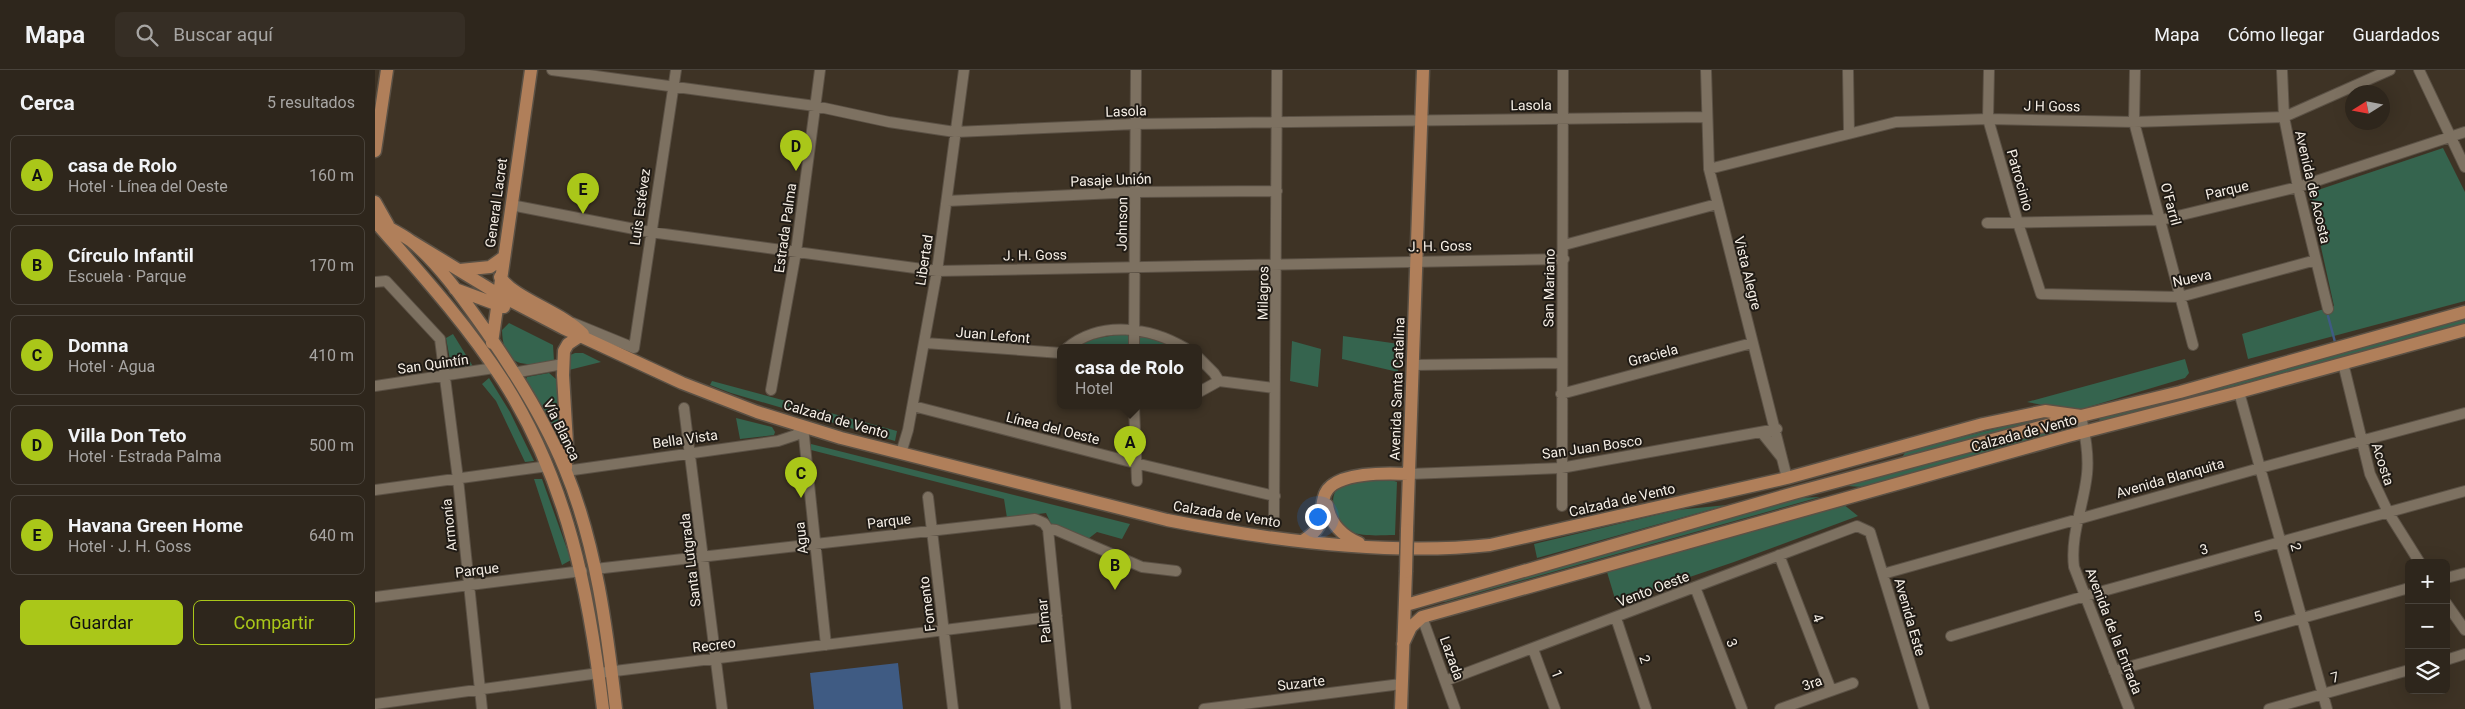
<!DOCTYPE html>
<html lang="es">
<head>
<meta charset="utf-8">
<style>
	:root { --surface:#2e261c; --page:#362e25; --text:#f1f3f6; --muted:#a7a5a3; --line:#49433b; --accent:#aac719 }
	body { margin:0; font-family:Roboto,sans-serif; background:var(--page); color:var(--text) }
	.controls { position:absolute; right:15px; bottom:15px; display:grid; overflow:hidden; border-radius:8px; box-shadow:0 5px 20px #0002 }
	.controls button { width:45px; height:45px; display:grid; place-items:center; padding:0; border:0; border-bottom:1px solid var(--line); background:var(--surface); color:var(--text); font:25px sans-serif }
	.compass { position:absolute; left:1970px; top:15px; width:45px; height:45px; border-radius:50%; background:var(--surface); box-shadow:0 5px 20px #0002; rotate:259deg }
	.you { position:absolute; left:942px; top:446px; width:18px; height:18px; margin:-12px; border:4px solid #fff; border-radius:50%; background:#1a73e8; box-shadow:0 0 0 8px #1a73e833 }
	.badge { display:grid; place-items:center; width:32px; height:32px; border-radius:50%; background:var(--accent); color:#111; font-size:16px; font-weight:700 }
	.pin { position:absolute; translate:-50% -41px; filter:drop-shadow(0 1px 2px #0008) }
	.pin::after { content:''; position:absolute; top:26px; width:18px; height:15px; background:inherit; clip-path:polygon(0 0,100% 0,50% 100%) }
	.popup { position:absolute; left:682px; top:274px; width:145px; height:65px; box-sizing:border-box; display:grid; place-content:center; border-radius:8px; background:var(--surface); filter:drop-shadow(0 1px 4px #0005); font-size:16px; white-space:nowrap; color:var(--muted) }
	.popup b { font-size:19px; color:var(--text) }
	.popup::after { content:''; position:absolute; left:50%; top:100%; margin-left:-10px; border:10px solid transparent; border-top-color:var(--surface) }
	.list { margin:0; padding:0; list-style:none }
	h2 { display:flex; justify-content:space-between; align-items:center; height:65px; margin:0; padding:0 20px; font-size:21px }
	h2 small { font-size:16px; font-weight:400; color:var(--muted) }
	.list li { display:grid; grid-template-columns:32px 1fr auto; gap:15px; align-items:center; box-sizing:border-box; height:80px; margin:0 10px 10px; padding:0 10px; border:1px solid var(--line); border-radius:8px }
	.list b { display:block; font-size:19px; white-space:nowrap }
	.list p { margin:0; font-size:16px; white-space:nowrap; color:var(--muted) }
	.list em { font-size:16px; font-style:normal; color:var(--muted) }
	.actions { display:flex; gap:10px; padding:15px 20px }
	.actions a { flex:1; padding:11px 0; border:1px solid var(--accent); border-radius:8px; text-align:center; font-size:18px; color:var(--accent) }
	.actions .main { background:var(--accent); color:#111 }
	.icon { flex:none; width:28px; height:28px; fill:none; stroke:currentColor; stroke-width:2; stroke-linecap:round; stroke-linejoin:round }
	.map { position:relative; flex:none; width:2090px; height:639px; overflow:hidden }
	header { display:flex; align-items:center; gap:30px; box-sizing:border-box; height:70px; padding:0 25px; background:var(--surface); border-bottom:1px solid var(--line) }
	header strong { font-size:24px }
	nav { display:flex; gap:28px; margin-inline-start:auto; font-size:18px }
	.search { width:350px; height:45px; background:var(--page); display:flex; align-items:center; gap:12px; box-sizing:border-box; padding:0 18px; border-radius:8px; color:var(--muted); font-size:19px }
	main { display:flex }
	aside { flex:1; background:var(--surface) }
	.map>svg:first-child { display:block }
	.green { fill:#35644e }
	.water { fill:#3f5b83 }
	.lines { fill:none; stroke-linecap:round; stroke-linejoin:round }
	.stream { stroke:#3f5b83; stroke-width:2.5 }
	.minor-casing { stroke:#5b5145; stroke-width:12 }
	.major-casing { stroke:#5b5145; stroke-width:15 }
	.minor { stroke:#7d7161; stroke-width:10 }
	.major { stroke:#b07f5a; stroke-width:12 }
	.major-bridge-casing { stroke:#5b5145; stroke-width:15; stroke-linecap:butt }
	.major-bridge { stroke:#b07f5a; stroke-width:12 }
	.labels { text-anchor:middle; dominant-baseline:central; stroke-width:4; stroke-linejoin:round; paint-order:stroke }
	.street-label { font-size:14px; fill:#f6efe6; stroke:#201b15 }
</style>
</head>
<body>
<header>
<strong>Mapa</strong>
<div class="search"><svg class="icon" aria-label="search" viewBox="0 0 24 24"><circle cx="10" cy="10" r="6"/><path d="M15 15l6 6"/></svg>Buscar aquí</div>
<nav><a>Mapa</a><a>Cómo llegar</a><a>Guardados</a></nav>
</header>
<main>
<aside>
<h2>Cerca<small>5 resultados</small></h2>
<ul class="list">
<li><span class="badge">A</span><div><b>casa de Rolo</b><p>Hotel · Línea del Oeste</p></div><em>160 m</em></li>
<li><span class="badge">B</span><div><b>Círculo Infantil</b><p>Escuela · Parque</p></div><em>170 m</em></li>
<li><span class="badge">C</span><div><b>Domna</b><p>Hotel · Agua</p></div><em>410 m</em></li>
<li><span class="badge">D</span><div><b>Villa Don Teto</b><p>Hotel · Estrada Palma</p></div><em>500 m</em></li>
<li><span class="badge">E</span><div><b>Havana Green Home</b><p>Hotel · J. H. Goss</p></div><em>640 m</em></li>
</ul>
<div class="actions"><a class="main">Guardar</a><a>Compartir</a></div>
</aside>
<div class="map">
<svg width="2090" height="639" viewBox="0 0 2090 639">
	<rect width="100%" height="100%" fill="#3e3325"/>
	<path class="green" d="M2068,78L2090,122V231L1873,289L1867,264L1959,236L1934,123Z
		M2090,245V254L1725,352L1724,348Z
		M134,253L178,275L179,291C150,297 128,298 127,260Z
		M78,264L99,298L77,301L71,268Z
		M745,264L783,269L799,278H702L713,270Z
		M968,266L1024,274L1023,302L967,289Z
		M917,271L946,279L943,317L915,311Z
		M200,283H208L226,292L194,300L193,286Z
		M1810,289L1814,303L1810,308L1700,341L1652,332Z
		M174,303L181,309L187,352L184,358L181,360L150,311L152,307Z
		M114,308L135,342L159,391L150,392L121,331L107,314Z
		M337,311L522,361L520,371L356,323L335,315Z
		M1671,346L1681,347L1526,389L1531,381Z
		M361,348L397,357L400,362L399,365L365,369Z
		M1689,354L1691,359L1488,417L1472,416Z
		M436,374L755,454L747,469L722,462L713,469L676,454L671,443L632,448L629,429L436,380Z
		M159,409H167L196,490L187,495Z
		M1014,409L1022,412L1020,465C1007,465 989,467 977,462C958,453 947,418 975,411C987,409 1002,410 1014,409Z
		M1445,427L1070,532H1061L1422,428Z
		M1468,434L1483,446L1359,492L1241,532L1232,502Z
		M1352,435L1162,488L1159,474L1302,440Z"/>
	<path class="water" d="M523,593L528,639H439L435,603Z"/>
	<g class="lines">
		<path class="stream" d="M1953,246L1960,272"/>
		<g class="minor-casing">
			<path id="minor" d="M177,0L440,36L514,52L580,62L760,54L1331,47
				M1331,0L1334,99L1412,408
				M1473,0L1474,62
				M1614,0L1613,49L1643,153L1666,224L1805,227L1941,190
				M1760,0L1759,52L1818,275
				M1907,0L1909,47L1923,117L1953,239
				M2044,0L2090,97
				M1334,99L1521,52L1613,49L1759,52L1909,47L2015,0
				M572,131L761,122L902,121
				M136,135L275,162L562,201L1189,189
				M1612,153L1786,150L1923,117L2090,62
				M1189,175L1342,134
				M0,212L11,211L65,269L83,409L107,639
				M198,253L259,278L301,0
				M550,273L686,283
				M692,278C726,250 775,257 810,278
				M759,278L761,0
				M824,288L839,303L844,311L899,318
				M1968,293L1995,404L2013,442L2045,493
				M1038,295L1187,293
				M138,303L188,294
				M0,316L119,298
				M396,320L421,182L445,0
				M824,322L844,311
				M1864,322L1952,639
				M1186,324L1377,273
				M538,336L760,393L900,426
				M759,336L762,411
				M309,338L347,639
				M1706,346C1710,365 1714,384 1712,404C1709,435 1695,465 1699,497L1754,639
				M428,357L451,575
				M1387,363L1407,388
				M526,383L533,360L562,201L589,0
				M191,401L403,371L421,365L428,357
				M1034,404L1186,398L1402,359
				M0,420L173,396
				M553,427L578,639
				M1187,436L1188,0
				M899,446L902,0
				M673,459L681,460L767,497L801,501
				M1404,485L1456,620
				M220,499L660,449L669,453L673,459L691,639
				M1508,504L1885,398L2090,343
				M2071,508L2090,503
				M1320,517L1367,639
				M0,527L207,501
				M2071,533L2090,560
				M1047,547L1080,639
				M1241,548L1271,639
				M1576,566L1710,526L2090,421
				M1158,579L1180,639
				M2071,590L2090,584
				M1739,601L2034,518
				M1070,611L1482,456L1495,462L1549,639
				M0,634L224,603L682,546
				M829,639L1026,614
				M1405,639L1478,613
				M1894,639L2034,600"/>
		</g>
		<g class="major-casing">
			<path id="major" d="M0,81L12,0
				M0,132L13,155
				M0,150C12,157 25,163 36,171C65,195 89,230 111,261C141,304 170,350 190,399C221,474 232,559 241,639
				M4,156C48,206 93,256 129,312C193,413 214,523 228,639
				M36,171L123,224L188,258L307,313L382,342L466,368L792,450C893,470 1013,486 1115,475L1412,408L1608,354L1670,341L1706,346
				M85,200L115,197L129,187
				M125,207C140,229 186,241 208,264
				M80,219L129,237
				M117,273L156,0
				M191,398L192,373L188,305L189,281L193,274L205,266
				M952,435C955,453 967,466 984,473
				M1032,460L1048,0
				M929,470C954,454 942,446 950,424C959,401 1015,403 1034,404
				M1031,535L1419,423L1706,346L1805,322L2090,242
				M1028,574L1036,557L1047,547L1693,366L1864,322L2090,260
				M1026,639L1031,502"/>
		</g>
		<use href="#minor" class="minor"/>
		<use href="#major" class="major"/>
		<g class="major-bridge-casing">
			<path id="major-bridge" d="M1031,502L1032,460"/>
		</g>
		<use href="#major-bridge" class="major-bridge"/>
	</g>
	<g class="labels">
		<g class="street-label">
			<text transform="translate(1156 35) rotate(-1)">Lasola</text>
			<text transform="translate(1677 36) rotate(1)">J H Goss</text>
			<text transform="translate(751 41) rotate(-2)">Lasola</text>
			<text transform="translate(736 110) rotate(-2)">Pasaje Unión</text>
			<text transform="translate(1645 110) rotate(74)">Patrocinio</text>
			<text transform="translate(1938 117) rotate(77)">Avenida de Acosta</text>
			<text transform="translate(1852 120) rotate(-13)">Parque</text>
			<text transform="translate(121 133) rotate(-82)">General Lacret</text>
			<text transform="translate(1796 134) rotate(75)">O'Farril</text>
			<text transform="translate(265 137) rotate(-82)">Luis Estévez</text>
			<text transform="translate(747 154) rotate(-89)">Johnson</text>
			<text transform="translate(410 158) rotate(-82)">Estrada Palma</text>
			<text transform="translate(1065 176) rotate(-1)">J. H. Goss</text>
			<text transform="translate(660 185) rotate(-1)">J. H. Goss</text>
			<text transform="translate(549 190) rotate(-81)">Libertad</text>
			<text transform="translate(1373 203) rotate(76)">Vista Alegre</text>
			<text transform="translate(1817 208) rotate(-12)">Nueva</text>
			<text transform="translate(1174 218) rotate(-89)">San Mariano</text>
			<text transform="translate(888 223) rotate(-89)">Milagros</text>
			<text transform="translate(618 265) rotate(5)">Juan Lefont</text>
			<text transform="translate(1278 285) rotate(-15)">Graciela</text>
			<text transform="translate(58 294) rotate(-8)">San Quintín</text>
			<text transform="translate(1022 319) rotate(-88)">Avenida Santa Catalina</text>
			<text transform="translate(461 349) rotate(16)">Calzada de Vento</text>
			<text transform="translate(678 358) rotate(14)">Línea del Oeste</text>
			<text transform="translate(187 360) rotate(64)">Vía Blanca</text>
			<text transform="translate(1649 363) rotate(-15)">Calzada de Vento</text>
			<text transform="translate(310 369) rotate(-8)">Bella Vista</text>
			<text transform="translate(1217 377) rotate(-8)">San Juan Bosco</text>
			<text transform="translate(2008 394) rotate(72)">Acosta</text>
			<text transform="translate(1795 408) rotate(-16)">Avenida Blanquita</text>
			<text transform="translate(1247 430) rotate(-13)">Calzada de Vento</text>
			<text transform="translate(852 444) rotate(9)">Calzada de Vento</text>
			<text transform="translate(514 451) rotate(-7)">Parque</text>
			<text transform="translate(74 455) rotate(-96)">Armonía</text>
			<text transform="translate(426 468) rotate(-96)">Agua</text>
			<text transform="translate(1921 477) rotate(75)">2</text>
			<text transform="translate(1829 479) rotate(-16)">3</text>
			<text transform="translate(315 490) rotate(-97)">Santa Lutgrada</text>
			<text transform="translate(102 500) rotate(-7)">Parque</text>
			<text transform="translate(1278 519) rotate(-21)">Vento Oeste</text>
			<text transform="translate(552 534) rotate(-97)">Fomento</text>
			<text transform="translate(1883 546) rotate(-16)">5</text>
			<text transform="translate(1535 547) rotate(74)">Avenida Este</text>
			<text transform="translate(1443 548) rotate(69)">4</text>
			<text transform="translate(669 551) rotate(-96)">Palmar</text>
			<text transform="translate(1739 561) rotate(69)">Avenida de la Entrada</text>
			<text transform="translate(1357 573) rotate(69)">3</text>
			<text transform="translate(339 575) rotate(-7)">Recreo</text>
			<text transform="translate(1077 588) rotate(70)">Lazada</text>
			<text transform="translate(1270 589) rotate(71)">2</text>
			<text transform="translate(1182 604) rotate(69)">1</text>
			<text transform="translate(1960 607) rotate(-16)">7</text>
			<text transform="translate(926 613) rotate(-7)">Suzarte</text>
			<text transform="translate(1437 613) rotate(-20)">3ra</text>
		</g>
	</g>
</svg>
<div class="controls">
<button>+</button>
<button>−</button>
<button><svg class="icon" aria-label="layers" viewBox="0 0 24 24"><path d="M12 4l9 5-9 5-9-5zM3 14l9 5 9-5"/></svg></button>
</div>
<svg class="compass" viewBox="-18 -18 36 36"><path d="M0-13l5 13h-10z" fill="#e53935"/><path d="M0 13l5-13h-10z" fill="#a7a5a3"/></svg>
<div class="you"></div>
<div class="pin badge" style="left:755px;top:397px">A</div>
<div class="popup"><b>casa de Rolo</b>Hotel</div>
<div class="pin badge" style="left:740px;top:520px">B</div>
<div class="pin badge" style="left:426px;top:428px">C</div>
<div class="pin badge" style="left:421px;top:101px">D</div>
<div class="pin badge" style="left:208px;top:144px">E</div>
</div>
</main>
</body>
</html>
